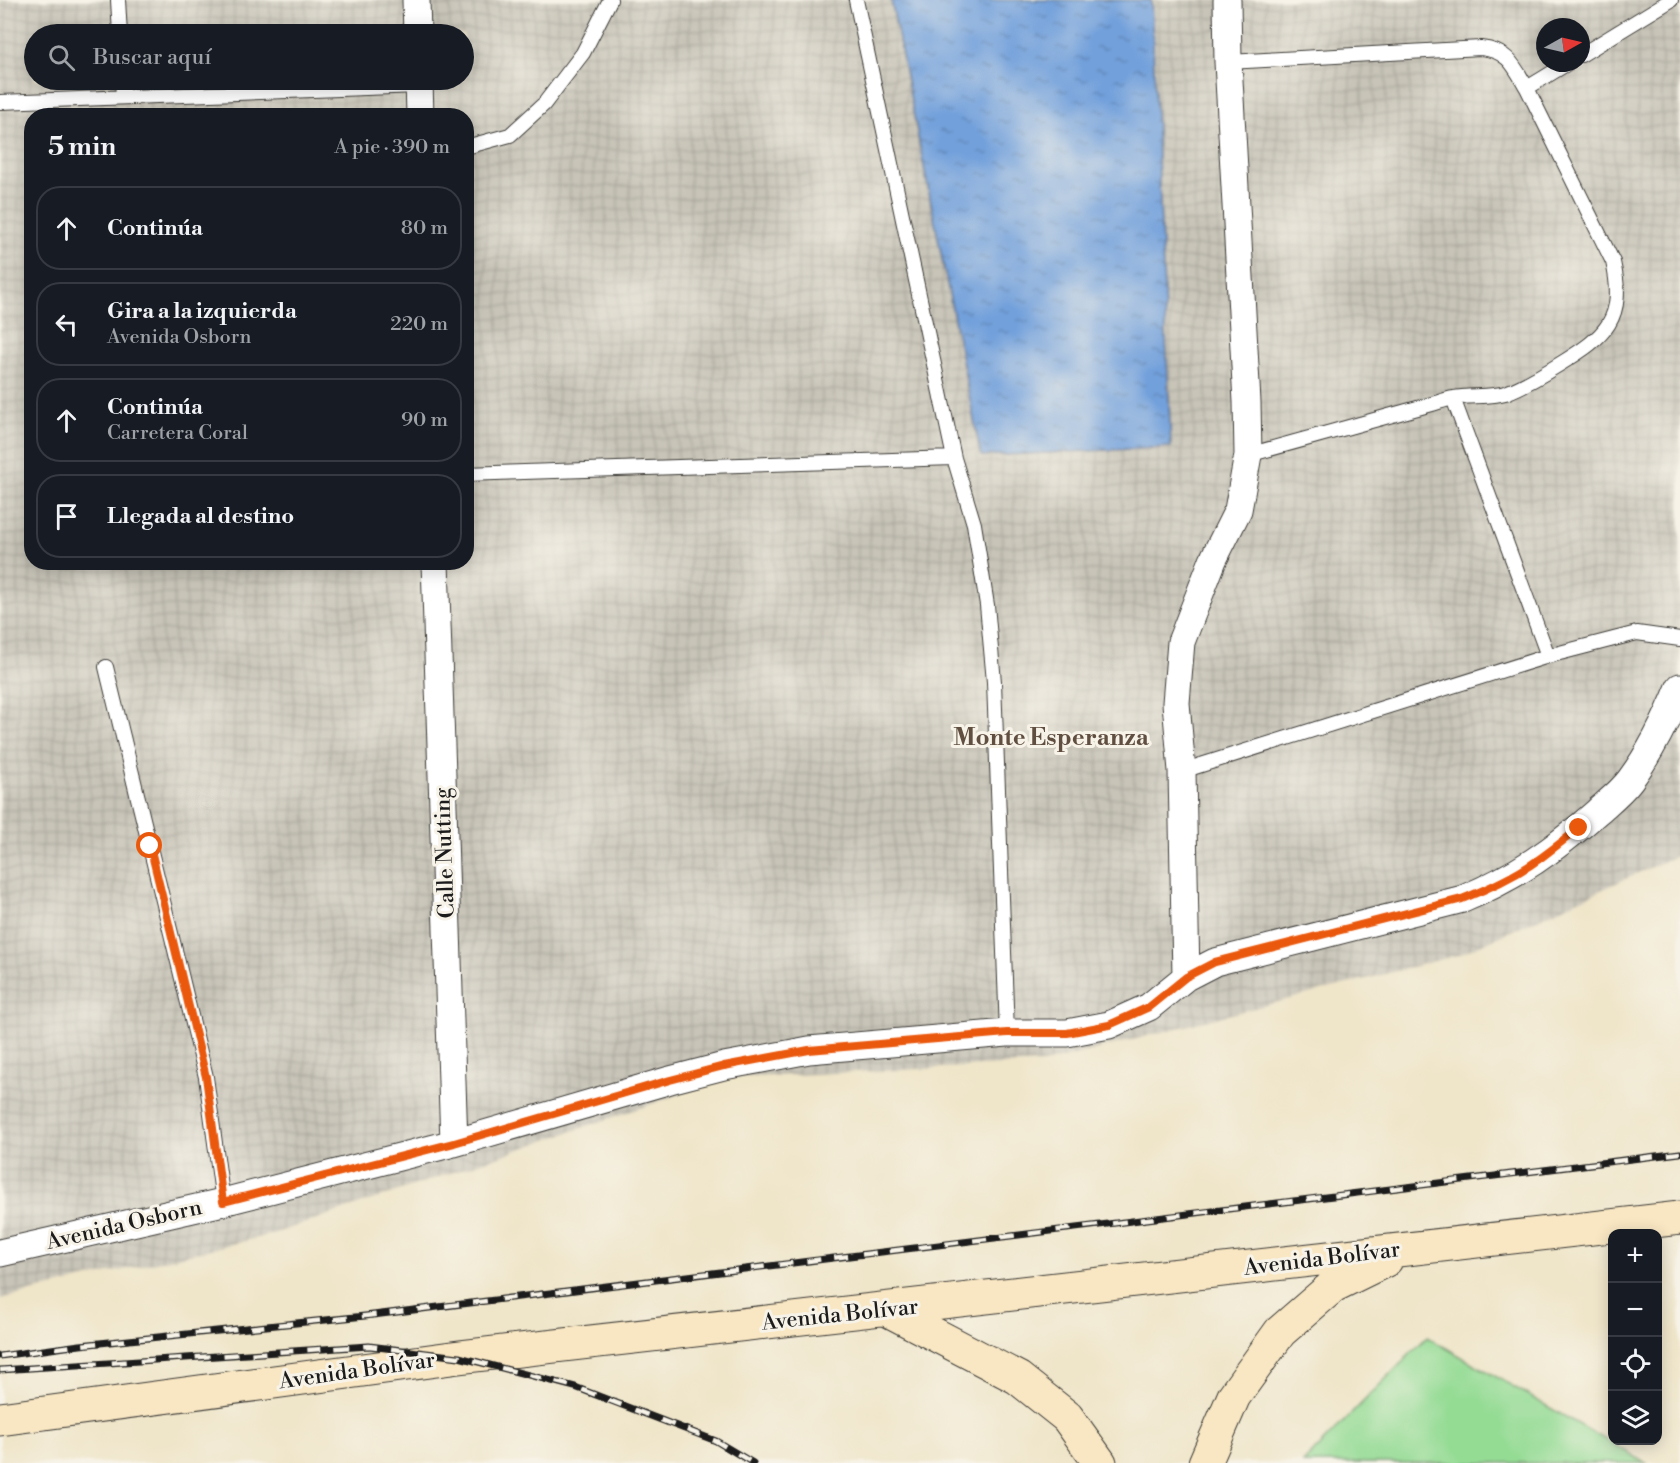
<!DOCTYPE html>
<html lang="es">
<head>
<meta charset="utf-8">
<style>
	:root { --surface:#171b24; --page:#20242c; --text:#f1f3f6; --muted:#9ea1a6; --line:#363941 }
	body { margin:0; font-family:"Libre Bodoni",serif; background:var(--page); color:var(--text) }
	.controls { position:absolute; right:18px; bottom:18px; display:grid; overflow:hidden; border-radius:12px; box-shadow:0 3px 15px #0003 }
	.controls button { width:54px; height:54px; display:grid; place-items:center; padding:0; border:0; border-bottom:2px solid var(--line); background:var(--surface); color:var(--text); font:30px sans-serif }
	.compass { position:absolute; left:1536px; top:18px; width:54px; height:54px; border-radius:50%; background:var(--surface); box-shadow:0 3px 15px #0003; rotate:82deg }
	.stop { position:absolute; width:18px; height:18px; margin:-14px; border:4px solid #ea580c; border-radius:50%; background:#fff }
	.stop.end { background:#ea580c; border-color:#fff; box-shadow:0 2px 6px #0008 }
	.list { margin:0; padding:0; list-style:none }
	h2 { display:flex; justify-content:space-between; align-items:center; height:78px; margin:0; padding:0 24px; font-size:26px }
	h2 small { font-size:20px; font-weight:400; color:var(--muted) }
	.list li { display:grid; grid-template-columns:39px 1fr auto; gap:18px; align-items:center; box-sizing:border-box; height:84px; margin:0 12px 12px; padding:0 12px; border:2px solid var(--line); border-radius:24px }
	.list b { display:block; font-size:22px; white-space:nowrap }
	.list p { margin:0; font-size:20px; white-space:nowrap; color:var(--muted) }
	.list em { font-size:20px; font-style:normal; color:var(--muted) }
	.icon { flex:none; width:33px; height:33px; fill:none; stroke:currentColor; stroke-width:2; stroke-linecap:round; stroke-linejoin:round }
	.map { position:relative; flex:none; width:1680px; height:1463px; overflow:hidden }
	.search { position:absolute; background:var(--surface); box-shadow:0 3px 15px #0003; left:24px; top:24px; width:450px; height:66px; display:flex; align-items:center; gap:15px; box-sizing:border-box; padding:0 21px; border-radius:33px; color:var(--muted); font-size:22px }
	.panel { position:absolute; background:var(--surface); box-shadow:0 3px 15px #0003; left:24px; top:108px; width:450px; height:462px; border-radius:24px }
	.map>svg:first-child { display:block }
	.industrial { fill:url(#industrial-grid); fill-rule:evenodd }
	.green { fill:#94db94; stroke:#587c58; stroke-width:1.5 }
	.water { fill:url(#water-ripples); stroke:#475e7c; stroke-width:1.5 }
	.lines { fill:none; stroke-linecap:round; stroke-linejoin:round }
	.lane-casing { stroke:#3c3a36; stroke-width:16 }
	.street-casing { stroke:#3c3a36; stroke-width:29 }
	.secondary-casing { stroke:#3c3a36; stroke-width:35 }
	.lane { stroke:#fff; stroke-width:14 }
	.street { stroke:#fff; stroke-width:27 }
	.secondary { stroke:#f9e7c3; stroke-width:33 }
	.rail-casing { stroke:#1c1c1c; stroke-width:7 }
	.rail { stroke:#f7f3e8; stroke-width:4.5; stroke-dasharray:14; stroke-linecap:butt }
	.route { stroke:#ea580c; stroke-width:8 }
	.labels { text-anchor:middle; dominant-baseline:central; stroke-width:6; stroke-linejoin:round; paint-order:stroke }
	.street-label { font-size:22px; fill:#1c1c1c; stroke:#f7f3e8 }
	.neighbourhood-label { font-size:24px; font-weight:bold; fill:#604f41; stroke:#f7f3e8 }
</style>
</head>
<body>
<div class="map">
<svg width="1680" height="1463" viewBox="0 0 1680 1463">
	<defs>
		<pattern id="industrial-grid" width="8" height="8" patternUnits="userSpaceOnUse" patternTransform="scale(1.5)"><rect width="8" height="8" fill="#c8c4b8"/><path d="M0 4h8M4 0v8" fill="none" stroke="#aba89e"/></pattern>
		<pattern id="water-ripples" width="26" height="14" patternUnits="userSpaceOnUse" patternTransform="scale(1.5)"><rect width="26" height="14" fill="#72a0db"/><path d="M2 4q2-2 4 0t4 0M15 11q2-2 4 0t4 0" fill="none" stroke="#5d82b1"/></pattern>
	</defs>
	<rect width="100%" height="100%" fill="#f7f3e8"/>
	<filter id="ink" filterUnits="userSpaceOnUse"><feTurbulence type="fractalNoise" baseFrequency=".0167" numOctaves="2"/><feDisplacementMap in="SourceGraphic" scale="12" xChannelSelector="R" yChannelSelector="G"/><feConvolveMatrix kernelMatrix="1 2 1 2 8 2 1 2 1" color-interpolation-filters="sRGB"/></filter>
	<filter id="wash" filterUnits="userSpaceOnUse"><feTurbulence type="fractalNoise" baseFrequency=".008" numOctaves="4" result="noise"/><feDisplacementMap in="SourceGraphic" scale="24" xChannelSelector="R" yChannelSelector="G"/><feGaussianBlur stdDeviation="1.35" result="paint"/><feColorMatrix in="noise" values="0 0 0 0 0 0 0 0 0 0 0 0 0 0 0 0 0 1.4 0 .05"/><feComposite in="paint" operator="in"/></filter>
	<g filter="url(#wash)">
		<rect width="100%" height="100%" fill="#efe5c9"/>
		<path class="industrial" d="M0,0H891L981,456L1170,447L1151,0H1680V854L1458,955L1044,1063L727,1078L270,1235L0,1299ZM1545,27H1581V63H1545ZM34,34H464V80H34ZM32,116H466V562H32Z"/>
		<path class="green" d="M1427,1337L1646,1463H1303Z"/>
		<path class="water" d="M891,0H1151L1171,447L981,456Z"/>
	</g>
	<g filter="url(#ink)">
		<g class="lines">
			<g class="lane-casing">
				<path id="lane" d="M118,0L120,34
					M856,0L954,458L974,524L987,605L994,682L1007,1033
					M1581,55L1671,0
					M1228,62L1481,48C1509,51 1514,66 1527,88L1613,262C1626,319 1606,336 1560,364C1544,374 1526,385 1508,392C1493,398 1470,395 1454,398C1447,399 1439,402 1432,404C1371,421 1309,438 1248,455
					M122,80L123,97
					M1527,88L1568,63
					M0,102L419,86
					M466,147L510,135L544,104L583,53L610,0
					M1453,398L1548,656
					M466,474L954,458
					M106,667L206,1077L223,1202
					M1182,771L1548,656L1637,633L1680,639"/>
			</g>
			<g class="street-casing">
				<path id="street" d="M416,0L417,34
					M419,80L420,116
					M435,562L454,1143
					M1186,977L1182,771L1176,703L1181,642L1213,560L1238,510L1248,455L1247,402L1228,62L1227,0
					M0,1253L223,1202L454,1143L670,1080L724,1066L809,1050L1007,1033H1067L1109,1025L1149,1007L1186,977L1215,962L1463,899C1517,876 1553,851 1597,812C1608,802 1621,792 1630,780C1651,752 1667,719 1680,687"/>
			</g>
			<g class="secondary-casing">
				<path id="secondary" d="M886,1309L1018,1378L1067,1417L1100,1463
					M0,1419L459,1357L1680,1218
					M1205,1463L1234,1396L1280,1332L1333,1286L1386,1260"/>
			</g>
			<use href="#lane" class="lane"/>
			<use href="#street" class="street"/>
			<use href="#secondary" class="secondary"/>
			<g class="rail-casing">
				<path id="rail" d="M0,1356L80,1345L365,1316L1680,1153
					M0,1370L369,1346L459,1357L575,1387L716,1441L753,1463"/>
			</g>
			<use href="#rail" class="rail"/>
		</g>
	</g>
	<g class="lines" filter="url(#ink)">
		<path class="route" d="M150,846L206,1077L223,1202L454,1143L670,1080L724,1066L809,1050L1007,1033H1067L1109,1025L1149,1007L1186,977L1215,962L1462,899C1490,888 1518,875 1542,857C1554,848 1567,838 1579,828"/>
	</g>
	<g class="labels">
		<g class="street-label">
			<text transform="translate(445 853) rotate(-92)">Calle Nutting</text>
			<text transform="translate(124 1225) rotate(-13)">Avenida Osborn</text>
			<text transform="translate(1322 1259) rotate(-7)">Avenida Bolívar</text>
			<text transform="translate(840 1315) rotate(-6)">Avenida Bolívar</text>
			<text transform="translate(357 1371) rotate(-8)">Avenida Bolívar</text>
		</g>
		<g class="neighbourhood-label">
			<text x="1051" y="738">Monte Esperanza</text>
		</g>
	</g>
</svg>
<div class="controls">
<button>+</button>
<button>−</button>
<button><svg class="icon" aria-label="locate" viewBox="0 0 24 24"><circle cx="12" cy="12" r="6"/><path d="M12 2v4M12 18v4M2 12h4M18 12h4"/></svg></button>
<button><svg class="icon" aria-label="layers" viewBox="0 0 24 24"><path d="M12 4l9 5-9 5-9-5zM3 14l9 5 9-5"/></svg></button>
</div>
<svg class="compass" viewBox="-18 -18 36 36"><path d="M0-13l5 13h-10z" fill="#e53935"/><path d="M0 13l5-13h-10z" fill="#9ea1a6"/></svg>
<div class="stop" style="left:150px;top:846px"></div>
<div class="stop end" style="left:1579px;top:828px"></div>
<div class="search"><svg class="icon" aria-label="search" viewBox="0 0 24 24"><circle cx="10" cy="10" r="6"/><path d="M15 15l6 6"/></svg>Buscar aquí</div>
<section class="panel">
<h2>5 min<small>A pie · 390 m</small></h2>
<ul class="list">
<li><svg class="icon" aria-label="ahead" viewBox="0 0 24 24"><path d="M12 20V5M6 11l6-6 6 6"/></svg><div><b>Continúa</b></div><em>80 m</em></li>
<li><svg class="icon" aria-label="left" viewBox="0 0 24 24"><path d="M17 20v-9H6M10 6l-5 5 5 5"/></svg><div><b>Gira a la izquierda</b><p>Avenida Osborn</p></div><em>220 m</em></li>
<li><svg class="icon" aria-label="ahead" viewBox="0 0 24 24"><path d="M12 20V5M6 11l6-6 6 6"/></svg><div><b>Continúa</b><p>Carretera Coral</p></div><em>90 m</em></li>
<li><svg class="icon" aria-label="arrive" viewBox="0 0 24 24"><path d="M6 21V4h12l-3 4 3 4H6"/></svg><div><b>Llegada al destino</b></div></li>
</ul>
</section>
</div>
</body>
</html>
